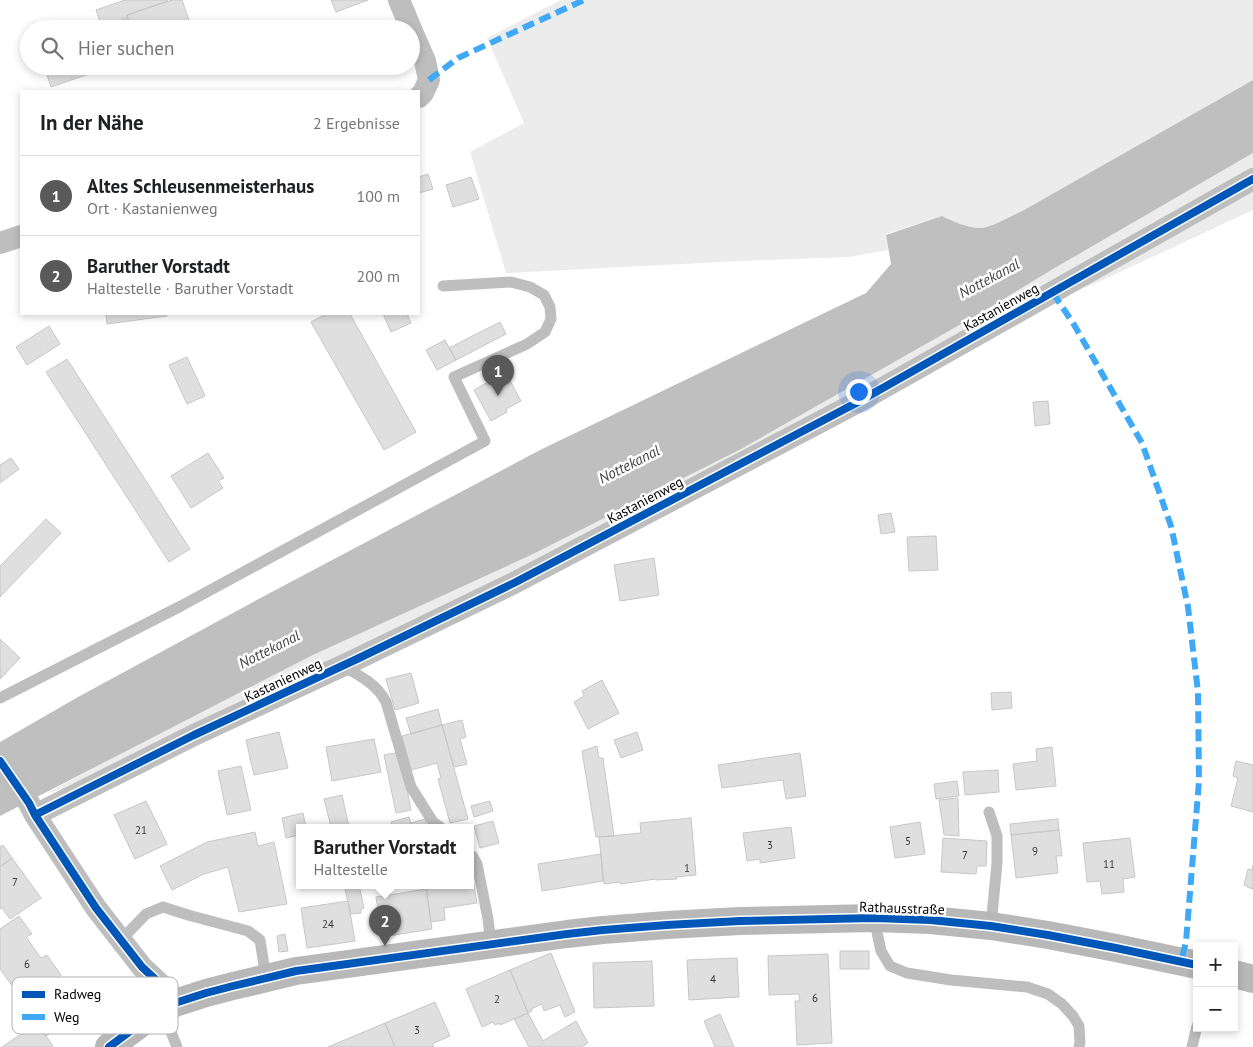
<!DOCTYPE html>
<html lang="de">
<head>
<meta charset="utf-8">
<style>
	:root { --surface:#fff; --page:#f6f6f6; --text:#202124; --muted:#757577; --line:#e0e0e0; --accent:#595959 }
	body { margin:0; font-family:"PT Sans",sans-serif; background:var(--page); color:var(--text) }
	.controls { position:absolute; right:15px; bottom:15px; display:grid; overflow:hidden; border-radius:0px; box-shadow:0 2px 8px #0003 }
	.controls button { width:45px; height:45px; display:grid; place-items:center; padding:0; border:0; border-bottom:1px solid var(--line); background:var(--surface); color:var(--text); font:25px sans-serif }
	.you { position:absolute; left:858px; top:391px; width:18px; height:18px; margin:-12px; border:4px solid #fff; border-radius:50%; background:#1a73e8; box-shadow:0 0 0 8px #1a73e833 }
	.badge { display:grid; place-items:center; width:32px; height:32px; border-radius:50%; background:var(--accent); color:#fff; font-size:16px; font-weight:700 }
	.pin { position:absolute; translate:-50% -41px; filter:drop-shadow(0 1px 2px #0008) }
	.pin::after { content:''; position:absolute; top:26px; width:18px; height:15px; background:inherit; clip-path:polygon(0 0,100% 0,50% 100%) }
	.popup { position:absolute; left:296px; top:824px; width:178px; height:65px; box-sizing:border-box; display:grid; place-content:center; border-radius:0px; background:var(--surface); filter:drop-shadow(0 1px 4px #0005); font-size:16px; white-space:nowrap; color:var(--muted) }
	.popup b { font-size:19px; color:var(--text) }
	.popup::after { content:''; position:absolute; left:50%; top:100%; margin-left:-10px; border:10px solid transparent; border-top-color:var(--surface) }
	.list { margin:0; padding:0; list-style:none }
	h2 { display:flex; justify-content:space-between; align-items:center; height:65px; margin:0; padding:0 20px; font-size:21px }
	h2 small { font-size:16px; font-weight:400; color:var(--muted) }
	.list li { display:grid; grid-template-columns:32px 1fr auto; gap:15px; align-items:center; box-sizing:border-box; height:80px; padding:0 20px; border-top:1px solid var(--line) }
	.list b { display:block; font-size:19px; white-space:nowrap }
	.list p { margin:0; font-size:16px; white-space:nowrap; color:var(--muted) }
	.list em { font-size:16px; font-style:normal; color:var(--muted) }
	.icon { flex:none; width:28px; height:28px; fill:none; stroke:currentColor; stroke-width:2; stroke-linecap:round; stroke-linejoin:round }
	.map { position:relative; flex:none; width:1253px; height:1047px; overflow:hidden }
	.search { position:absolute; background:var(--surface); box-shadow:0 2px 8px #0003; left:20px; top:20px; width:400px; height:55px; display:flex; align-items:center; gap:12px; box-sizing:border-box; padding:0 18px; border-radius:28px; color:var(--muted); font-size:19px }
	.panel { position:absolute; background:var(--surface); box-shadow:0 2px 8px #0003; left:20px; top:90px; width:400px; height:225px; border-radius:0px }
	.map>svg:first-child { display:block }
	.green { fill:#ececec }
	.water { fill:#bfbfbf }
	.building { fill:#dfdfdf; stroke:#c7c7c7 }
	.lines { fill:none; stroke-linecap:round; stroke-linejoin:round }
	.lane { stroke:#bebebe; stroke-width:11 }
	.street { stroke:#bebebe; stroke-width:22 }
	.secondary { stroke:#b8b8b8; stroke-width:28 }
	.quiet { stroke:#3fa9f5; stroke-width:6; stroke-dasharray:12 6; stroke-linecap:butt }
	.cycleway-casing { stroke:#fff; stroke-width:11 }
	.cycleway { stroke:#0057b8; stroke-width:8 }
	.labels { text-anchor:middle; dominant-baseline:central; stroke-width:5; stroke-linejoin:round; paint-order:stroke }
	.number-label { font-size:11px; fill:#383838 }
	.street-label { font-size:14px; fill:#000; stroke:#fff }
	.water-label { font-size:15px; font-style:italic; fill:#444; stroke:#fff }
	.key { fill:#fff; stroke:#b2b2b2; stroke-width:1 }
	.key-label { font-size:14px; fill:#000 }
</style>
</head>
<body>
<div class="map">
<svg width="1253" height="1047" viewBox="0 0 1253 1047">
	<rect width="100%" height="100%" fill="#fff"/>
	<path class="green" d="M561,0H1253V80L1024,210C1014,214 990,228 980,228C967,228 953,221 942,216L886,234L888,250L849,257L740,261L506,273L470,152L524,123L487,38Z
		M1253,153V210L1090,286L1049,287L688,487L73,787L47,793L133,747L313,655L531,555L984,311L1053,269Z"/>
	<path class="water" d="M1253,80V153L1053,269L984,311L741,449L531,555L313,655L0,816V742L78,697L268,594L540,450L866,293L891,264L886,235L942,216C952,221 968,228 980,228C990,228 1013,215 1024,210Z"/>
	<path class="building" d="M125,0H167L168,1L127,15L128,18L102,27L96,10Z
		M172,0H182L192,29H132L127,15Z
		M331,0H368L336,12Z
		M128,18L132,29H98L102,27Z
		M44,66H112L51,87Z
		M428,174L433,189L419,193V177Z
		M471,177L479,199L453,207L446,185Z
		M106,314H166L167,316L107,324Z
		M326,314H350L416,432L384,450L311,322Z
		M383,314H407L411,323L391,332Z
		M500,322L506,334L456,360L449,348Z
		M49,326L60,344L27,365L16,347Z
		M445,340L456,360L437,370L426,350Z
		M187,357L205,396L187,404L169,365Z
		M67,359L190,549L169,562L46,372Z
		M502,366L521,401L506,409L507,412L491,421L474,390L490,381L486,374Z
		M1048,401L1050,424L1035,426L1033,402Z
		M208,453L224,478L218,481L223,488L191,508L171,476Z
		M11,458L19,469L0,483V465Z
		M891,513L895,532L881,534L878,515Z
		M46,519L61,533L0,597V566Z
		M936,536L938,570L909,571L907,537Z
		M654,558L659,595L620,601L614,565Z
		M0,639L20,658L0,679Z
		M411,673L419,703L395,710L386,679Z
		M602,680L619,713L588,729L574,702L584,696L582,691Z
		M1011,692L1012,708L992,710L991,693Z
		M438,709L442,725L411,734L406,718Z
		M462,720L466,737L460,739L467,764L454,767L442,725Z
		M442,725L468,819L450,823L438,779L441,778L437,763L411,770L402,736Z
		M279,732L288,768L254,775L246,740Z
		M637,732L643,750L621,758L614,740Z
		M374,739L381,772L332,781L326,747Z
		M597,746L599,758H603L614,836L596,837L582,751Z
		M1052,747L1056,786L1016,790L1013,764L1037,761L1036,749Z
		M400,752L411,810L396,813L384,755Z
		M800,753L806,796L786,799L783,780L722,788L718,765Z
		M1236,761L1253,765V812L1231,806L1238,778L1233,776Z
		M241,766L251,810L227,815L218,771Z
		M998,770L999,792L965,795L963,772Z
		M957,781L959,796L936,799L934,784Z
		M342,795L349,827H331L324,799Z
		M958,798L959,836L944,835L939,800Z
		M146,801L167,844L135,859L114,815Z
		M490,801L493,811L474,817L471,806Z
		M303,813L306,827H300V835L286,838L282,818Z
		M409,817L412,827H393L391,822Z
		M691,818L696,875L676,877L677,879L656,880V879L620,884V882L604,884L599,837L641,833L640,823Z
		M425,819L427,827H412L411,823Z
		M1058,819L1059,830L1011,835L1010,824Z
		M493,821L499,843L480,848L474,826Z
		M920,822L925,854L895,858L890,827Z
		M791,827L795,858L760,863V859L747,861L743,833Z
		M1059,830L1062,856H1056L1058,873L1016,878L1011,835Z
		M255,832L258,846L274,842L287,904L239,912L228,867L204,874L172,890L160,866L207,842Z
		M943,838L987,841L986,866H977L976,874L941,872Z
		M1130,838L1135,877L1123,879L1124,892L1102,894L1100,881L1087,882L1083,843Z
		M3,845L12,858L0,867V847Z
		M601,854L603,881L542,891L538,864Z
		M12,858L41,898L10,919L2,908L0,909V867Z
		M470,863L477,903L444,908L445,920L431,922L426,885H470Z
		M1253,865V889L1247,887L1248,886L1244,885L1248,869L1252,870Z
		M344,885H359L364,908L361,909V913L351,914Z
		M426,889L432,929L382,937L376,897Z
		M348,901L355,941L307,948L301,908Z
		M19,916L32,934L26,937L41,958L47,955L61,975L23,1001L0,969V929Z
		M285,934L288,951L279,952L277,936Z
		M840,951H869V969H840Z
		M551,953L575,1012L565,1017L560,1005L544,1011L542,1004L531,1009L532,1011L528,1013L510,970Z
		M828,954L832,1043L797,1045L795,1001H800L799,994L769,995L768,956Z
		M737,958L739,997L689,1000L687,960Z
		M652,961L654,1006L594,1008L593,963Z
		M510,970L528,1013L500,1025V1023L495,1025L493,1022L482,1027L466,989Z
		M435,1002L450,1036L432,1044L434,1047H395L385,1023Z
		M64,1007L72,1018L46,1036L38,1025Z
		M528,1013L543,1041L576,1021L588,1043L581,1047H529L514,1019Z
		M720,1014L734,1047H715L704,1021Z
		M37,1023L53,1046L52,1047H2Z
		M385,1023L395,1047H328Z"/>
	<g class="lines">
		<path class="lane" d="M342,666C359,675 377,684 386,702L411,787L433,822L440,827
			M0,698L181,606L485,441L454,377L527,344L545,332L551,319L550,307L544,295L530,287L511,282L443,286
			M989,812L997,836V863L991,926
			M470,854L473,857L477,864L488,919L491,944
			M874,918L881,951L890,966L907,973L951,980L1027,987L1048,994L1062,1004L1073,1016L1079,1026L1080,1042L1079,1047
			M121,940L146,914L163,907L188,915L248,931L260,940L266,978
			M162,1009L177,1047
			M1192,1047L1197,1026"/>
		<path class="street" d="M399,0L411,29
			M411,29L425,61L429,80L423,93L419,97
			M0,243L21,236
			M0,761L29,803L35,815L96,908L142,967L169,992L175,1003
			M35,815L194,735L357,659L514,583L858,402L1253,179"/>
		<path class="secondary" d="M1234,974L1253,979
			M109,1047L141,1023L162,1009L175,1003L206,993L233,986L296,971L567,934L603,930L667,925L740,921L874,918L930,920L991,926L1048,935L1116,948L1197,965"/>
		<path class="quiet" d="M429,80L458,58L584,0
			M1053,293L1073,323L1142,443L1171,526L1188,607L1198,692L1199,781L1186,942L1181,962"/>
		<g class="cycleway-casing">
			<path id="cycleway" d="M0,761L29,803L35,815L96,908L142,967L169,992L175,1003
				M35,815L194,735L357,659L514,583L858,402L1253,179
				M109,1047L141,1023L162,1009L175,1003L206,993L233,986L296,971L567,934L603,930L667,925L740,921L874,918L930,920L991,926L1048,935L1116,948L1197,965"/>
		</g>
		<use href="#cycleway" class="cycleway"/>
	</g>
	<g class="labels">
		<g class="number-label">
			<text x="141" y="830">21</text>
			<text x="908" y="841">5</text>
			<text x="770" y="845">3</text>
			<text x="1035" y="851">9</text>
			<text x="965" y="855">7</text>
			<text x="1109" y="864">11</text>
			<text x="687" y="868">1</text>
			<text x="15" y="882">7</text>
			<text x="328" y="924">24</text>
			<text x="27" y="964">6</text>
			<text x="713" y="979">4</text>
			<text x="815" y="998">6</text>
			<text x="497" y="999">2</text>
			<text x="417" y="1030">3</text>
		</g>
		<g class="street-label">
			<text transform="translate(1001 307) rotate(-29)">Kastanienweg</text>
			<text transform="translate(645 500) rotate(-28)">Kastanienweg</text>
			<text transform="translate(283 680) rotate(-25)">Kastanienweg</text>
			<text transform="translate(902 908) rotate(2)">Rathausstraße</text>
		</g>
		<g class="water-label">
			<text transform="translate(989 278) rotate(-28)">Nottekanal</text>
			<text transform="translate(629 464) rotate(-27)">Nottekanal</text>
			<text transform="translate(269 649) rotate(-27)">Nottekanal</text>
		</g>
	</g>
	<rect x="12" y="977" width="166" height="57" rx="8" class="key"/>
	<rect x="22" y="991" width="23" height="7" fill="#0057b8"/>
	<rect x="22" y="1014" width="23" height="6" fill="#3fa9f5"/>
	<g class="key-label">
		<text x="54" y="999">Radweg</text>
		<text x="54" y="1022">Weg</text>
	</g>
</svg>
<div class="controls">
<button>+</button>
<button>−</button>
</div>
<div class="you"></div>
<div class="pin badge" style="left:498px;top:396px">1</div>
<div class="pin badge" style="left:385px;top:946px">2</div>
<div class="popup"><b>Baruther Vorstadt</b>Haltestelle</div>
<div class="search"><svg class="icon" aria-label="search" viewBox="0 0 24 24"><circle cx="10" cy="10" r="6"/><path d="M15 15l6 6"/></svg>Hier suchen</div>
<section class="panel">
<h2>In der Nähe<small>2 Ergebnisse</small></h2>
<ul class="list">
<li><span class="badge">1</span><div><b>Altes Schleusenmeisterhaus</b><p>Ort · Kastanienweg</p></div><em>100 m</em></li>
<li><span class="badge">2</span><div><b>Baruther Vorstadt</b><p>Haltestelle · Baruther Vorstadt</p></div><em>200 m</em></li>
</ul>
</section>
</div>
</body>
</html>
